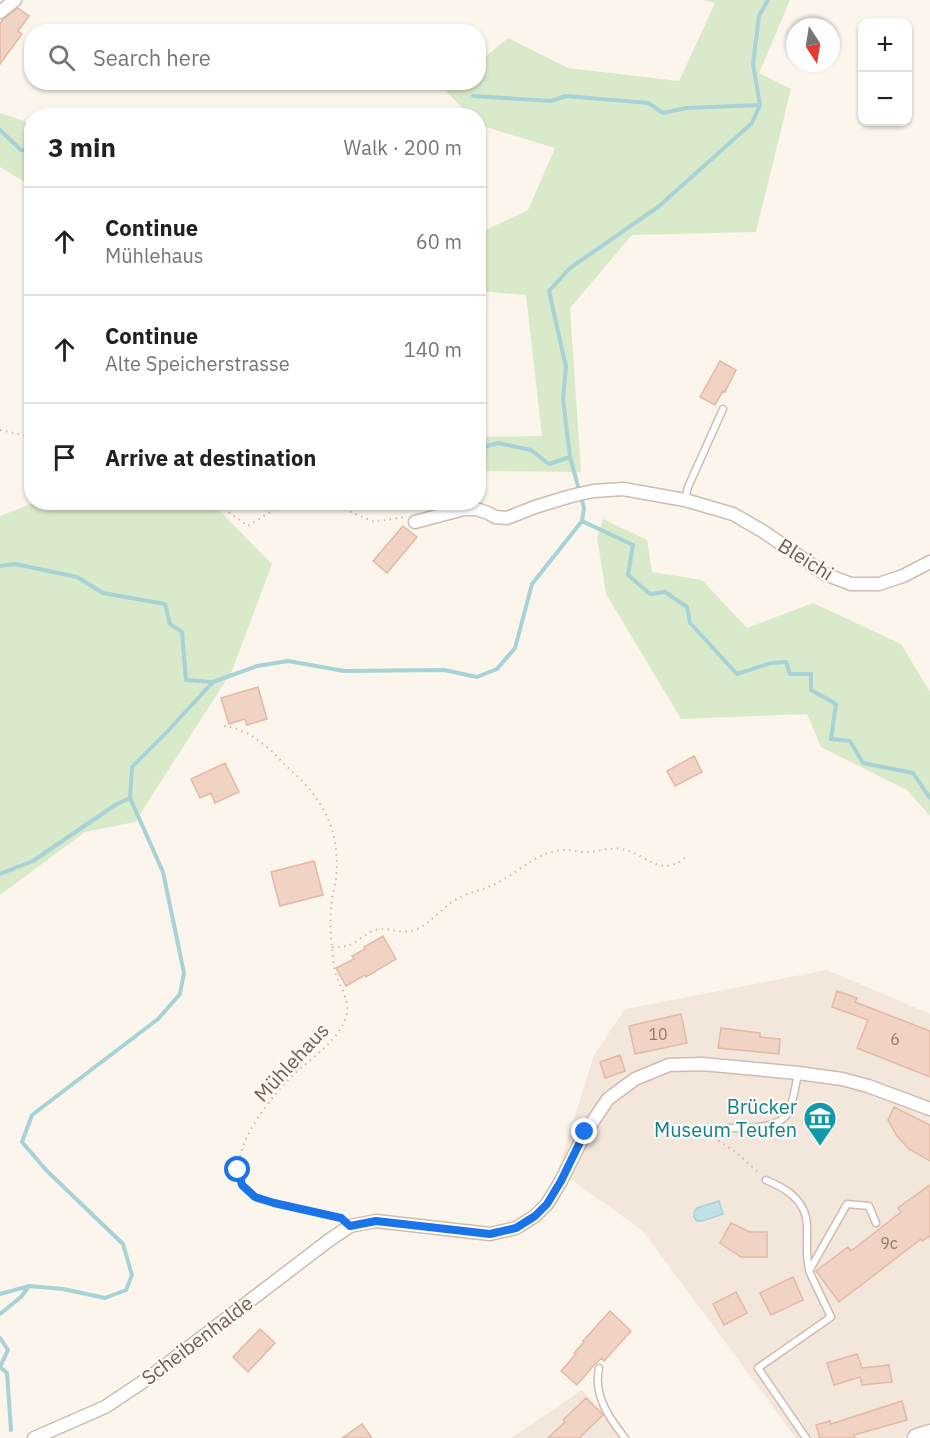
<!DOCTYPE html>
<html lang="en">
<head>
<meta charset="utf-8">
<style>
	:root { --surface:#fff; --page:#f6f6f6; --text:#202124; --muted:#757577; --line:#e0e0e0 }
	body { margin:0; font-family:"IBM Plex Sans",sans-serif; background:var(--page); color:var(--text) }
	.controls { position:absolute; right:18px; top:18px; display:grid; overflow:hidden; border-radius:12px; box-shadow:0 2px 4px #0004 }
	.controls button { width:54px; height:54px; display:grid; place-items:center; padding:0; border:0; border-bottom:2px solid var(--line); background:var(--surface); color:var(--text); font:30px sans-serif }
	.compass { position:absolute; left:786px; top:18px; width:54px; height:54px; border-radius:50%; background:var(--surface); box-shadow:0 2px 4px #0004; rotate:168deg }
	.stop { position:absolute; width:18px; height:18px; margin:-14px; border:4px solid #1a73e8; border-radius:50%; background:#fff }
	.stop.end { background:#1a73e8; border-color:#fff; box-shadow:0 2px 6px #0008 }
	.list { margin:0; padding:0; list-style:none }
	h2 { display:flex; justify-content:space-between; align-items:center; height:78px; margin:0; padding:0 24px; font-size:26px }
	h2 small { font-size:20px; font-weight:400; color:var(--muted) }
	.list li { display:grid; grid-template-columns:39px 1fr auto; gap:18px; align-items:center; box-sizing:border-box; height:108px; padding:0 24px; border-top:2px solid var(--line) }
	.list b { display:block; font-size:22px; white-space:nowrap }
	.list p { margin:0; font-size:20px; white-space:nowrap; color:var(--muted) }
	.list em { font-size:20px; font-style:normal; color:var(--muted) }
	.icon { flex:none; width:33px; height:33px; fill:none; stroke:currentColor; stroke-width:2; stroke-linecap:round; stroke-linejoin:round }
	.map { position:relative; flex:none; width:930px; height:1438px; overflow:hidden }
	.search { position:absolute; background:var(--surface); box-shadow:0 2px 4px #0004; left:24px; top:24px; width:462px; height:66px; display:flex; align-items:center; gap:15px; box-sizing:border-box; padding:0 21px; border-radius:24px; color:var(--muted); font-size:22px }
	.panel { position:absolute; background:var(--surface); box-shadow:0 2px 4px #0004; left:24px; top:108px; width:462px; height:402px; border-radius:24px }
	.map>svg:first-child { display:block }
	.residential { fill:#f3e6da }
	.green { fill:#d9eaca }
	.water { fill:#c1e2e5; stroke:#a7d2d6; stroke-width:1.5 }
	.lines { fill:none; stroke-linecap:round; stroke-linejoin:round }
	.stream { stroke:#a7d2d6; stroke-width:4 }
	.building { fill:#f0d3c5; stroke:#e2b9a6; stroke-width:1.5 }
	.lane-casing { stroke:#cebcb1; stroke-width:9 }
	.street-casing { stroke:#cebcb1; stroke-width:15 }
	.secondary-casing { stroke:#d3beb1; stroke-width:21 }
	.path { stroke:#d6b6a7; stroke-width:2; stroke-dasharray:1.5 4.5; stroke-linecap:butt }
	.lane { stroke:#fff; stroke-width:6 }
	.street { stroke:#fff; stroke-width:12 }
	.secondary { stroke:#fff; stroke-width:18 }
	.route { stroke:#1a73e8; stroke-width:8 }
	.labels { text-anchor:middle; dominant-baseline:central; stroke-width:4.5; stroke-linejoin:round; paint-order:stroke }
	.number-label { font-size:16px; fill:#95796c }
	.street-label { font-size:20px; fill:#775b4f; stroke:#fef9f3 }
	.culture-label { font-size:20px; fill:#0d838f; stroke:#fef9f3; text-anchor:end }
</style>
</head>
<body>
<div class="map">
<svg width="930" height="1438" viewBox="0 0 930 1438">
	<rect width="100%" height="100%" fill="#fcf5ec"/>
	<path class="residential" d="M827,970L930,1014V1438H796L643,1231L558,1170L594,1055L625,1009Z
		M582,1390L629,1438H511Z"/>
	<path class="green" d="M702,0H790L759,73L791,89L756,232L632,235L570,308L581,472L479,471V437L542,436L526,295L479,291V233L528,210L555,148L479,125L478,116L469,115L445,90L454,83L478,82L479,62L508,38L568,68L679,81L715,3Z
		M0,113L27,122H31V186L0,167Z
		M36,502L212,503L272,564L232,671L135,822L85,832L0,895V516Z
		M603,519L647,540L652,572L702,580L747,628L813,603L901,644L930,692V816L907,790L821,747L807,714L681,719L606,594L597,537Z"/>
	<path class="water" d="M719,1201L723,1214L702,1221H697L694,1217V1212L697,1208Z"/>
	<g class="lines">
		<path class="stream" d="M473,96L551,101L566,96L648,103L663,113L686,108L760,105
			M0,130L21,150L32,151
			M478,447L481,448L498,443L531,450L549,464L570,457
			M582,521L633,545L628,575L650,594L665,592L687,607L690,623L737,674L771,663L786,662L790,674H811V690L836,704L831,739L850,741L863,763L913,773L930,798
			M0,566L15,564L77,577L103,593L165,604L170,624L182,632L186,680L213,682
			M0,874L33,861L115,805L130,798
			M0,1294L29,1286L63,1289L105,1298L126,1290L132,1275L123,1244L46,1170L22,1142L32,1115L158,1019L180,994L184,973L163,872L130,798L132,767L164,735L213,682L257,666L288,661L344,671L444,670L477,677L497,669L515,648L532,584L582,521L584,508L570,457L563,399L566,367L549,291L570,268L658,207L752,123L760,105L753,64L759,16L768,0
			M0,1314L21,1297L29,1286
			M0,1338L8,1350L0,1367L7,1373L11,1430"/>
	</g>
	<path class="building" d="M18,8L29,16L18,31L22,34L0,64V24L3,19Z
		M720,361L736,370L725,392L723,391L715,405L700,397Z
		M403,526L417,537L387,573L373,561Z
		M258,687L267,719L247,725L245,719L229,724L221,698Z
		M694,756L702,772L675,786L667,771Z
		M225,763L239,792L215,803L211,793L200,798L191,779Z
		M314,861L323,895L280,906L271,872Z
		M383,936L396,959L366,977L365,975L346,986L336,968L354,959L352,956L365,949L364,947Z
		M837,991L857,998L855,1002L930,1031V1077L857,1048L868,1020L832,1007Z
		M681,1014L687,1043L635,1054L629,1026Z
		M721,1028L760,1033V1037L780,1039L779,1054L718,1048Z
		M620,1055L625,1071L605,1078L600,1062Z
		M894,1107L930,1125V1161L909,1149L897,1136L888,1120Z
		M930,1185V1236L922,1241L921,1239L839,1302L816,1271L848,1247L851,1251L901,1212L898,1208Z
		M731,1223L750,1232H767V1257H741L720,1243Z
		M793,1277L803,1300L771,1315L760,1293Z
		M736,1292L747,1313L724,1325L713,1304Z
		M610,1311L631,1331L604,1361L602,1358L595,1364L577,1385L561,1371L576,1354L574,1353L584,1342L583,1341Z
		M260,1329L275,1343L248,1372L233,1357Z
		M857,1354L862,1368L889,1365L892,1382L862,1385L860,1377L834,1385L827,1363Z
		M586,1398L603,1415L579,1438H548L565,1422L563,1420Z
		M902,1401L907,1420L854,1435L855,1438H820L816,1425L830,1421L831,1424Z
		M362,1424L372,1438H342Z"/>
	<g class="lines">
		<g class="lane-casing">
			<path id="lane" d="M685,500L688,487L723,409
				M729,1128C747,1128 780,1130 789,1111C793,1103 796,1083 798,1073
				M766,1180C775,1184 784,1188 791,1194C812,1212 806,1228 807,1251C807,1257 808,1264 809,1270
				M599,1368C593,1395 609,1418 625,1438
				M806,1438L758,1368L831,1317L809,1271L847,1204L869,1206L876,1223"/>
		</g>
		<g class="street-casing">
			<path id="street" d="M0,12L15,0
				M415,522L464,509H476L488,513L495,517L507,518L535,507L571,496L593,491L623,489L685,500L733,514L764,532L825,574L851,584H879L903,576L930,562
				M34,1438L105,1407L150,1377L328,1241L350,1226L376,1221L490,1234L516,1228L535,1216L547,1204L561,1181L585,1133L608,1099L635,1079L669,1065L702,1064L798,1073L842,1079L868,1086L930,1109"/>
		</g>
		<g class="secondary-casing">
			<path id="secondary" d="M917,1438L930,1434"/>
		</g>
		<path class="path" d="M0,430L32,437
			M214,502L248,526L286,502
			M328,502L374,522L404,517
			M224,726C248,729 268,746 284,764C296,775 310,787 318,801C334,823 339,852 336,879C335,886 332,894 332,901C330,916 330,932 332,947C333,955 333,966 336,974C340,988 351,1001 346,1017C336,1046 305,1061 285,1083C263,1108 214,1168 254,1196C264,1202 278,1204 289,1206C305,1210 322,1214 338,1218
			M332,947C344,947 352,946 361,938C365,936 369,932 373,931C388,924 398,937 417,929C432,922 442,907 457,899C469,892 483,890 495,884C520,872 535,852 563,850C571,850 578,852 586,852C598,852 610,847 622,849C647,854 658,878 685,858
			M721,1131L717,1133L719,1141L737,1153L760,1174"/>
		<use href="#lane" class="lane"/>
		<use href="#street" class="street"/>
		<use href="#secondary" class="secondary"/>
	</g>
	<g class="lines">
		<path class="route" d="M238,1170L242,1185L255,1197L274,1203L341,1218L350,1226L376,1221L490,1234L516,1228L535,1216L547,1204L561,1181L585,1132"/>
	</g>
	<defs>
		<g id="museum-pin" transform="scale(1.725)"><path d="M0 17L-7.5 6A9.5 9.5 0 1 1 7.5 6Z" fill="#0f9aa8" stroke="#fef9f3"/><path d="M0-6L6-3V-2H-6V-3ZM-5-1h2V3h-2ZM-1-1h2V3h-2ZM3-1h2V3H3ZM-6 4H6V6H-6Z" fill="#fff"/></g>
	</defs>
	<g fill-rule="evenodd">
		<use href="#museum-pin" x="820" y="1118"/>
	</g>
	<g class="labels">
		<g class="number-label">
			<text x="658" y="1034">10</text>
			<text x="895" y="1039">6</text>
			<text x="889" y="1243">9c</text>
		</g>
		<g class="street-label">
			<text transform="translate(806 559) rotate(32)">Bleichi</text>
			<text transform="translate(291 1062) rotate(-47)">Mühlehaus</text>
			<text transform="translate(197 1340) rotate(-37)">Scheibenhalde</text>
		</g>
		<g class="culture-label">
			<text x="797" y="1106">Brücker<tspan x="797" dy="23">Museum Teufen</tspan></text>
		</g>
	</g>
</svg>
<div class="controls">
<button>+</button>
<button>−</button>
</div>
<svg class="compass" viewBox="-18 -18 36 36"><path d="M0-13l5 13h-10z" fill="#e53935"/><path d="M0 13l5-13h-10z" fill="#757577"/></svg>
<div class="stop" style="left:238px;top:1170px"></div>
<div class="stop end" style="left:585px;top:1132px"></div>
<div class="search"><svg class="icon" aria-label="search" viewBox="0 0 24 24"><circle cx="10" cy="10" r="6"/><path d="M15 15l6 6"/></svg>Search here</div>
<section class="panel">
<h2>3 min<small>Walk · 200 m</small></h2>
<ul class="list">
<li><svg class="icon" aria-label="ahead" viewBox="0 0 24 24"><path d="M12 20V5M6 11l6-6 6 6"/></svg><div><b>Continue</b><p>Mühlehaus</p></div><em>60 m</em></li>
<li><svg class="icon" aria-label="ahead" viewBox="0 0 24 24"><path d="M12 20V5M6 11l6-6 6 6"/></svg><div><b>Continue</b><p>Alte Speicherstrasse</p></div><em>140 m</em></li>
<li><svg class="icon" aria-label="arrive" viewBox="0 0 24 24"><path d="M6 21V4h12l-3 4 3 4H6"/></svg><div><b>Arrive at destination</b></div></li>
</ul>
</section>
</div>
</body>
</html>
